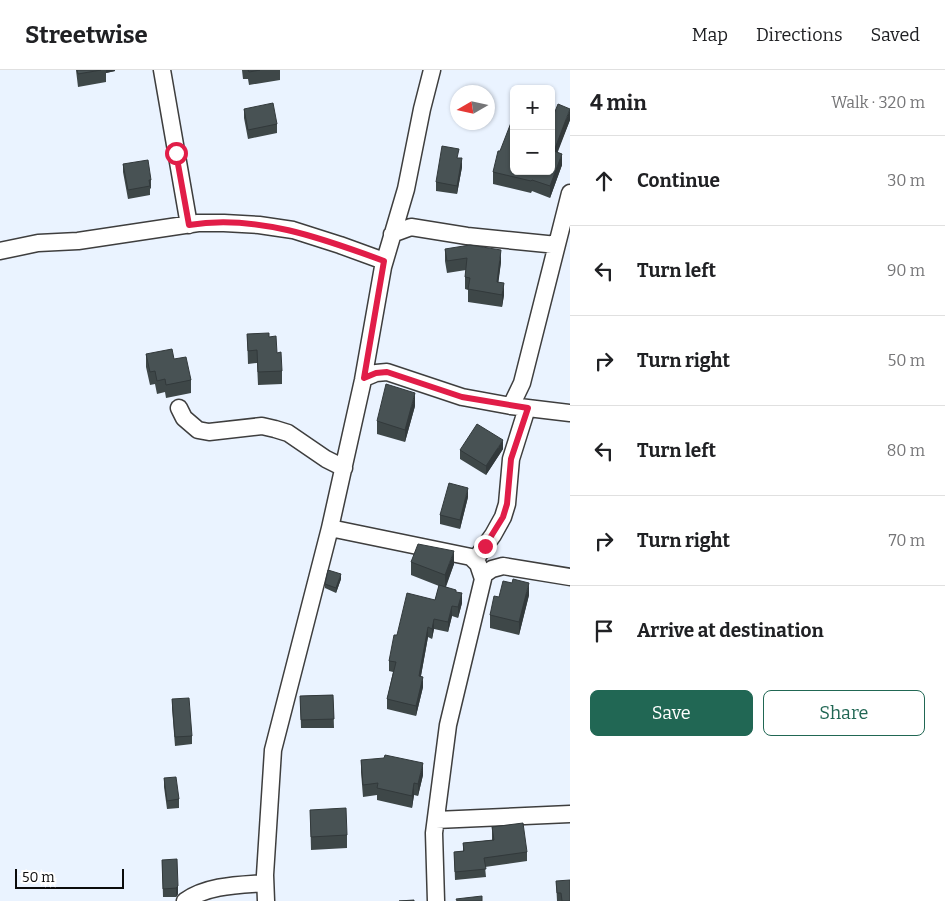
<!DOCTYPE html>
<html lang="en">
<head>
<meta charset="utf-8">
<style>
	:root { --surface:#fff; --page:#f6f6f6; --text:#202124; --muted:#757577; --line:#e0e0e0; --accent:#216754 }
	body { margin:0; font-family:Bitter,serif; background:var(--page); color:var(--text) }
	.controls { position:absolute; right:15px; top:15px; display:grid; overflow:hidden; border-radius:8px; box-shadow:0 1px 4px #0004 }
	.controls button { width:45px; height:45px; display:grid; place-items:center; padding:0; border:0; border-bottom:1px solid var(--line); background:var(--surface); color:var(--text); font:25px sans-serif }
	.compass { position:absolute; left:450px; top:15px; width:45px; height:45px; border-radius:50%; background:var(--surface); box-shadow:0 1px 4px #0004; rotate:261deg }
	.scale { position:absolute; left:15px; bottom:12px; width:109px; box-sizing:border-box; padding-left:5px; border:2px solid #0b0b0b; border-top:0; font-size:14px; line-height:18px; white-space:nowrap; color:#0b0b0b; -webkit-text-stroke:4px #fff; paint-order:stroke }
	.stop { position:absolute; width:15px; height:15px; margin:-11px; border:4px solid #e11d48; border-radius:50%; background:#fff }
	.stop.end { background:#e11d48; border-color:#fff; box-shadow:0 1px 5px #0008 }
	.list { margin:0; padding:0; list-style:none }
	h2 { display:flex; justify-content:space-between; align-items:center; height:65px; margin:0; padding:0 20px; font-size:21px }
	h2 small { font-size:16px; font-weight:400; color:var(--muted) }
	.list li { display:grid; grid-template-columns:32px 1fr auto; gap:15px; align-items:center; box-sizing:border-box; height:90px; padding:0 20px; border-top:1px solid var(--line) }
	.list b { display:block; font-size:19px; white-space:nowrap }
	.list em { font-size:16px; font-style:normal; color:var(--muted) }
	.actions { display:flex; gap:10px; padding:15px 20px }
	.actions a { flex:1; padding:11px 0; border:1px solid var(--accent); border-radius:8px; text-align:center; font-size:18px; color:var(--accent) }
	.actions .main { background:var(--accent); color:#fff }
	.icon { flex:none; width:28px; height:28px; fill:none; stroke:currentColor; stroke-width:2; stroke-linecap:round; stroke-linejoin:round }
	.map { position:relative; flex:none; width:570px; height:831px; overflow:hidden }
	header { display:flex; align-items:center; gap:30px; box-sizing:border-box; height:70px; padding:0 25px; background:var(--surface); border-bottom:1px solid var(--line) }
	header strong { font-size:24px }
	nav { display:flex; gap:28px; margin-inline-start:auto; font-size:18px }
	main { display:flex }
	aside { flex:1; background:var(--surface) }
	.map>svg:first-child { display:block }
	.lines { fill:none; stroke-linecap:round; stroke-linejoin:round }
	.minor-casing { stroke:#3e3e3e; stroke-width:19 }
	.minor { stroke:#fff; stroke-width:16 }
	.wall { fill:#3e4748 }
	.shaded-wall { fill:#32393b }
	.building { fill:#485254; stroke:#32393b }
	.route { stroke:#e11d48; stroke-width:6 }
</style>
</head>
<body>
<header>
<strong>Streetwise</strong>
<nav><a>Map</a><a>Directions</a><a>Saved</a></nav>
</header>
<main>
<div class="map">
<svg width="570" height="831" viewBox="0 0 570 831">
	<rect width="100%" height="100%" fill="#eaf3ff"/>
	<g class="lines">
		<g class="minor-casing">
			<path id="minor" d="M162,0L189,155
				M392,164L411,157L467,166L557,175
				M0,181L38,173L78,171L198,153H224L259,155L293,160L340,175L384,191
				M364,308L376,303L387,302L462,327L511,336L570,343
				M511,336L522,313L570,123
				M179,338L184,348L198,360L209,362L262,356L275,359L288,363L326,389L344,398
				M330,458L471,487L478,494L483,509L448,655L434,763L436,831
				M475,490L493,465L503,447L507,434L511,389L527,338
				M482,506L492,499L503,496L570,507
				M436,750L570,744
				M185,831C208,815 239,815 265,813
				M266,831L265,805L273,680L330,458L363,310L383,197L406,119L422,39L432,0"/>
		</g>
		<use href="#minor" class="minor"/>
	</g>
	<path class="wall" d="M76,0H115V1L106,3V12L78,17Z
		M242,0H280V10L249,15L248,9H243Z
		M244,39L277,54V63L248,69L244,48Z
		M551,49L570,50L557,82L562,95L550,128L532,121L531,123L493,114V102L500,81Z
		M459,88L462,97L457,124L436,121V112Z
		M123,94L151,110V118L150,119V125L128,129L123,102Z
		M445,179L501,192L498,212L504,225L502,237L468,232V220L465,219V207L466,200L447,203L445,191Z
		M247,264L269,267L277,283L282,301V314L258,315L257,293L248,294Z
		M146,284L174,289L191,310V323L166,328L165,322L157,324L155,314L150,315L146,297Z
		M415,336L405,372L377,364V351Z
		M503,379L486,405L460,389V380Z
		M468,427L460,459L440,454V445Z
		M411,492L454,494L446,517L456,522L462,533L458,548L452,546L448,562L434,559L432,569L428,567L421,606L423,617L416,646L387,639V629L393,602L389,601V591L397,565L435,530L439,516L411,505Z
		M341,509L336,523L325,518V514Z
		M512,513L529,525L519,565L490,558V545L499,527Z
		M333,625L334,658H301L300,626Z
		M172,629L192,666V674L175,676L172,638Z
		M361,690L423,705L418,726L414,725L412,738L377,730V725L363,727L361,702Z
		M164,708L179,729V738L167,739L164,717Z
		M310,740L347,765V778L311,780Z
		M492,757L527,782V791L485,797L486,807L455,810L454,782L463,781V773L492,770Z
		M162,790L178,816V824L176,827H163Z
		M556,811L570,831H557Z"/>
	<path class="shaded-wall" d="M106,0H115V1L106,3Z
		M570,39V50L554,92V81Z
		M562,84V95L550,128V116Z
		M462,88V97L457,124V116Z
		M501,180V192L497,224V212Z
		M504,213V225L502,237V225Z
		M415,323V336L405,372V360Z
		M503,370V379L486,405V396Z
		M468,418V427L460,459V450Z
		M454,481V494L445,518V505Z
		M341,504V509L336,523V518Z
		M529,513V525L519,565V552Z
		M462,523V533L458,548V537Z
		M452,536V546L448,562V552Z
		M434,549V559L432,569V559Z
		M428,557V567L419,616V606Z
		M423,607V617L416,646V636Z
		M423,693V705L418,726V714Z
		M414,713V725L412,738V726Z
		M178,816V824L176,827V818Z"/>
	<path class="building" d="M77,0H101L78,4Z
		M248,0H260L249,2Z
		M273,33L277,54L248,60L244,39Z
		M558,34L570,39L554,81L562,84L550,116L532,110L531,111L493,102L498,81H500L514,45V101H551V49H552Z
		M442,76L459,79L457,88H462L457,116L436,112Z
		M148,90L151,110H149L150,116L128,120L123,94Z
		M470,175L501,180L497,212L504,213L502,225L468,219L470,208L465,207L467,188L447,191L445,179Z
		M269,263V267L276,266L277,283L281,282L282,301L258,302L257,280L248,281L247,264Z
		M172,279L174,289L186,287L191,310L166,315L165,309L157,311L155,301L150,302L146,284Z
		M386,314L415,323L405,360L377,351Z
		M477,354L503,370L486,396L460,380Z
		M449,413L468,418L460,450L440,445Z
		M418,474L454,481L445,505L411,492Z
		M328,500L341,504L336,518L325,514Z
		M513,509L529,513L519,552L490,545L494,526L499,527L503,511L512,513Z
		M439,515L456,520V522L462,523L458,537L452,536L448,552L434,549L432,559L428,557L419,606L423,607L416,636L387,629L396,592L389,591L394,565H397L407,523L435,530Z
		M333,625L334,649L301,650L300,626Z
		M189,628L192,666L175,667L172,629Z
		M385,685L423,693L418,714L414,713L412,726L377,718L378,713L363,715L361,690L384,688Z
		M176,707L179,729L167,731L164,708Z
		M346,738L347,765L311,767L310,740Z
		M523,753L527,782L484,788L486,799L455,802L454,782L464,781L463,773L494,770L492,757Z
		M177,789L178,816L176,818L163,819L162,790Z
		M570,810V831H562L561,823H557L556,811Z
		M482,826V831H457L456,829Z
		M414,830V831H399Z"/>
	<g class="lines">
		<path class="route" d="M176,83L189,155C256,144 322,168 384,191L364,308L376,303L387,302L462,327L528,338L511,389L507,434L503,447L485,476"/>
	</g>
</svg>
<div class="controls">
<button>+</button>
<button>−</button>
</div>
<svg class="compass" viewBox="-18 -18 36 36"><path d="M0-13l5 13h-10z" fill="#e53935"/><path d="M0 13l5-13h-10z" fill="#757577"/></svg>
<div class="scale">50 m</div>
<div class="stop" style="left:176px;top:83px"></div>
<div class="stop end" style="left:485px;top:476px"></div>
</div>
<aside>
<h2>4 min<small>Walk · 320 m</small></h2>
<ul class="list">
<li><svg class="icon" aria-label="ahead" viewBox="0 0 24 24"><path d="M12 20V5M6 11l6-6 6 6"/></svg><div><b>Continue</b></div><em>30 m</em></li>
<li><svg class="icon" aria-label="left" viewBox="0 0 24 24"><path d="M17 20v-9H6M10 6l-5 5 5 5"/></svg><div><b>Turn left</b></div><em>90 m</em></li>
<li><svg class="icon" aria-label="right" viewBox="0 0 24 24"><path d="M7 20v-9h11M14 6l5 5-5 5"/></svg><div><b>Turn right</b></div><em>50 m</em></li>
<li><svg class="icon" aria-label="left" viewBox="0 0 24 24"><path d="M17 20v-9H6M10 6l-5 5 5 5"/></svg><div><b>Turn left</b></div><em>80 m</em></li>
<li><svg class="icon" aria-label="right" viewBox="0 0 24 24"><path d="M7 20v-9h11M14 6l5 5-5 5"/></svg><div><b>Turn right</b></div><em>70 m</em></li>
<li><svg class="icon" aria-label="arrive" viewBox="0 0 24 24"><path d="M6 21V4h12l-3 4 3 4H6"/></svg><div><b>Arrive at destination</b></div></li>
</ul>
<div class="actions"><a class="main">Save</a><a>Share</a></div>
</aside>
</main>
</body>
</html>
